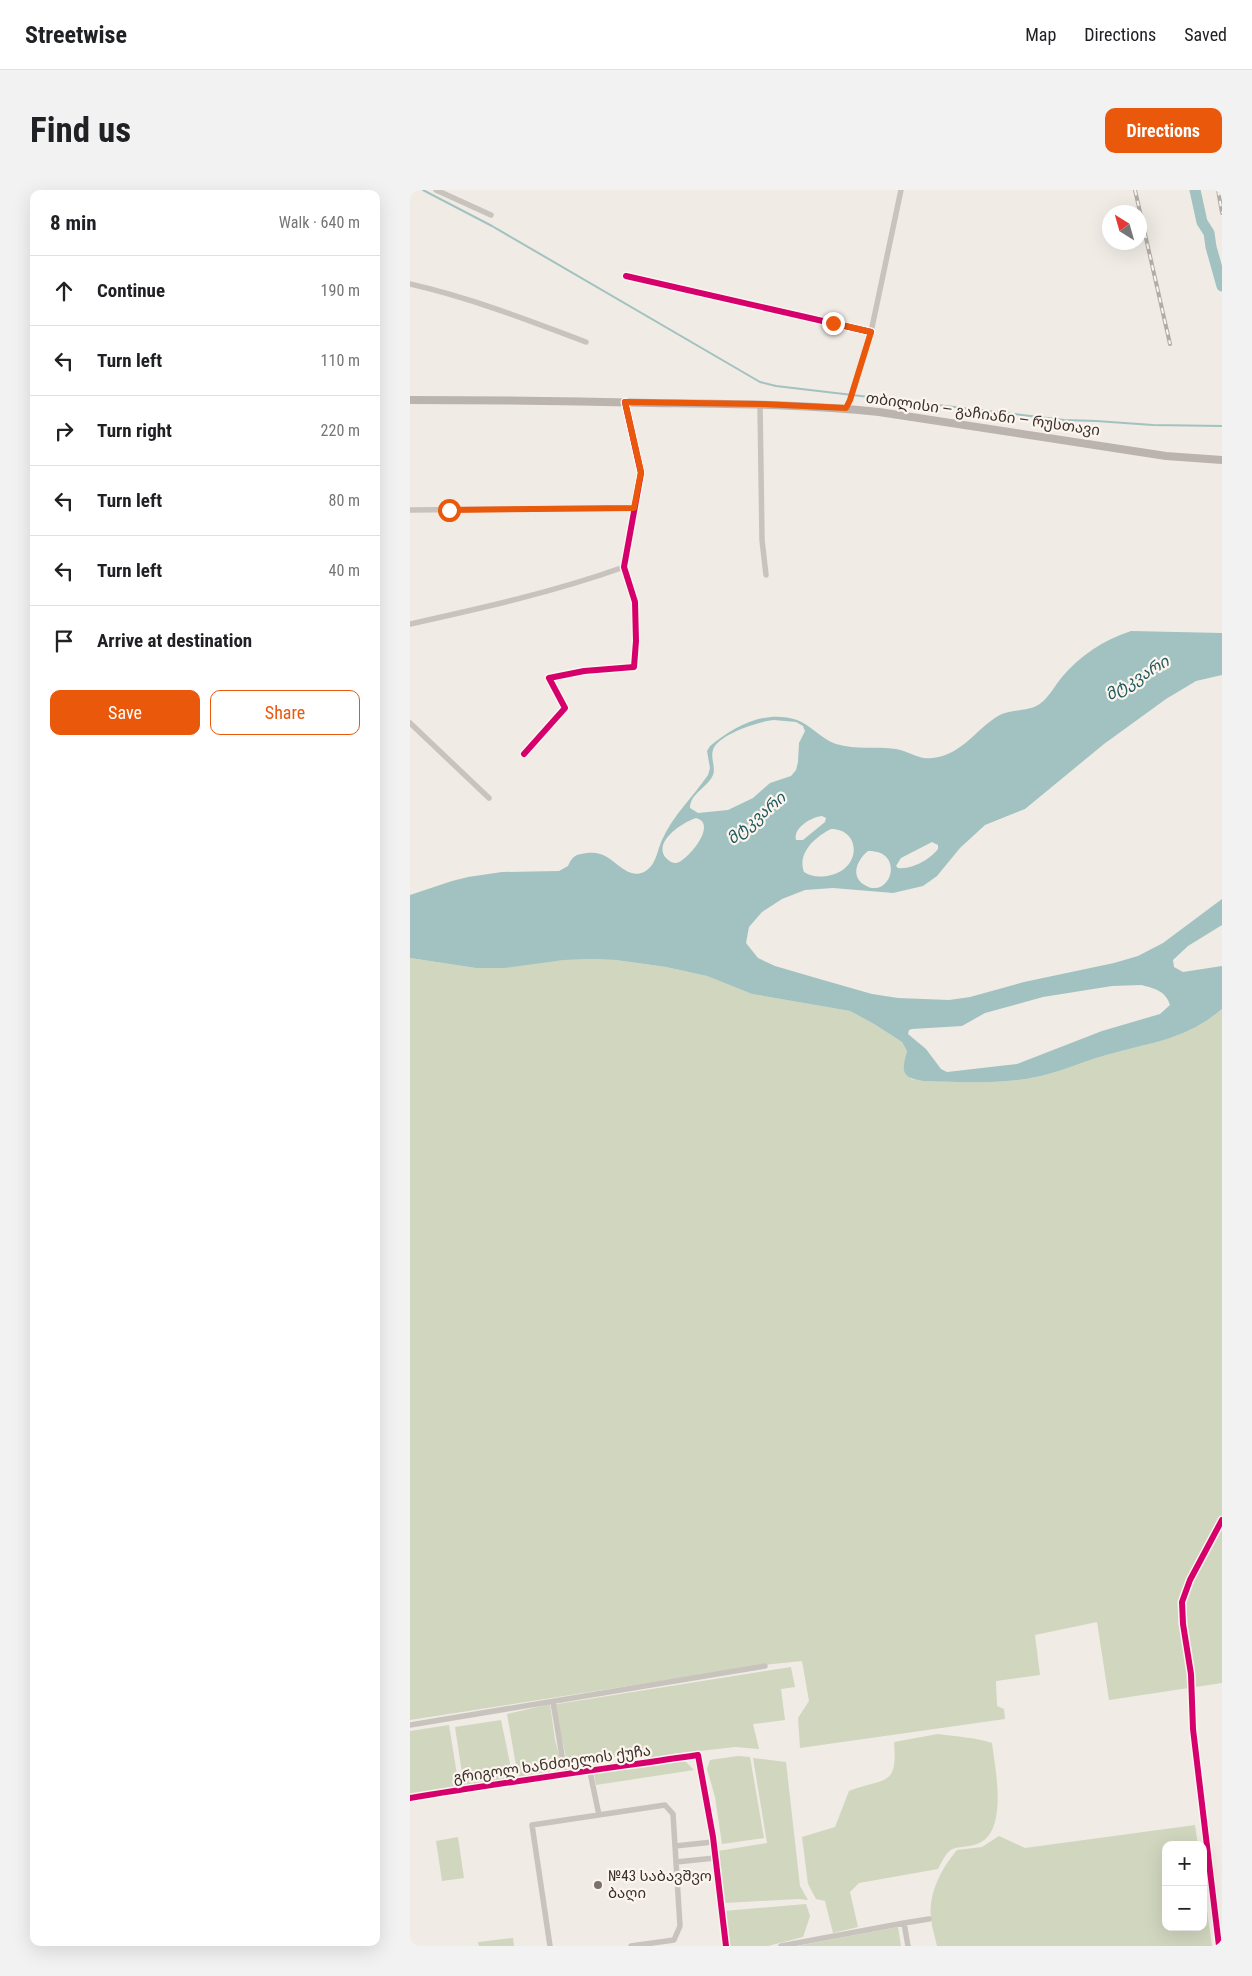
<!DOCTYPE html>
<html lang="en">
<head>
<meta charset="utf-8">
<style>
	:root { --surface:#fff; --page:#f2f2f2; --text:#202124; --muted:#757577; --line:#e0e0e0; --accent:#ea580c }
	body { margin:0; font-family:"Roboto Condensed","Noto Sans Georgian",sans-serif; background:var(--page); color:var(--text) }
	.controls { position:absolute; right:15px; bottom:15px; display:grid; overflow:hidden; border-radius:10px; box-shadow:0 5px 20px #0002 }
	.controls button { width:45px; height:45px; display:grid; place-items:center; padding:0; border:0; border-bottom:1px solid var(--line); background:var(--surface); color:var(--text); font:25px sans-serif }
	.compass { position:absolute; left:692px; top:15px; width:45px; height:45px; border-radius:50%; background:var(--surface); box-shadow:0 5px 20px #0002; rotate:323deg }
	.stop { position:absolute; width:15px; height:15px; margin:-11px; border:4px solid #ea580c; border-radius:50%; background:#fff }
	.stop.end { background:#ea580c; border-color:#fff; box-shadow:0 1px 5px #0008 }
	.list { margin:0; padding:0; list-style:none }
	h2 { display:flex; justify-content:space-between; align-items:center; height:65px; margin:0; padding:0 20px; font-size:21px }
	h2 small { font-size:16px; font-weight:400; color:var(--muted) }
	.list li { display:grid; grid-template-columns:32px 1fr auto; gap:15px; align-items:center; box-sizing:border-box; height:70px; padding:0 20px; border-top:1px solid var(--line) }
	.list b { display:block; font-size:19px; white-space:nowrap }
	.list em { font-size:16px; font-style:normal; color:var(--muted) }
	.actions { display:flex; gap:10px; padding:15px 20px }
	.actions a { flex:1; padding:11px 0; border:1px solid var(--accent); border-radius:10px; text-align:center; font-size:18px; color:var(--accent) }
	.actions .main { background:var(--accent); color:#fff }
	.icon { flex:none; width:28px; height:28px; fill:none; stroke:currentColor; stroke-width:2; stroke-linecap:round; stroke-linejoin:round }
	.map { position:relative; flex:none; width:812px; height:1756px; overflow:hidden; border-radius:10px }
	header { display:flex; align-items:center; gap:30px; box-sizing:border-box; height:70px; padding:0 25px; background:var(--surface); border-bottom:1px solid var(--line) }
	header strong { font-size:24px }
	nav { display:flex; gap:28px; margin-inline-start:auto; font-size:18px }
	.intro { display:flex; align-items:center; justify-content:space-between; box-sizing:border-box; height:120px; padding:0 30px }
	h1 { margin:0; font-size:35px }
	.button { padding:12px 22px; border-radius:10px; background:var(--accent); color:#fff; font-size:18px; font-weight:700 }
	main { display:flex; gap:30px; padding:0 30px }
	aside { flex:1; background:var(--surface); border-radius:10px; box-shadow:0 5px 20px #0002 }
	.map>svg:first-child { display:block }
	.green { fill:#d1d6bf }
	.water { fill:#a1c2c1; fill-rule:evenodd }
	.lines { fill:none; stroke-linecap:round; stroke-linejoin:round }
	.stream { stroke:#a1c2c1; stroke-width:2 }
	.river { stroke:#a1c2c1; stroke-width:11 }
	.street { stroke:#c9c3be; stroke-width:5.5 }
	.secondary { stroke:#bab3ae; stroke-width:8 }
	.rail-casing { stroke:#b1aca8; stroke-width:4 }
	.rail { stroke:#fbf5ee; stroke-width:2; stroke-dasharray:5.5; stroke-linecap:butt }
	.cycleway-casing { stroke:#fbf5ee; stroke-width:9 }
	.cycleway { stroke:#d6006c; stroke-width:6 }
	.route { stroke:#ea580c; stroke-width:6 }
	.poi-dot { fill:#7a716c; stroke:#fbf5ee; stroke-width:2 }
	.labels { text-anchor:middle; dominant-baseline:central; stroke-width:4.5; stroke-linejoin:round; paint-order:stroke }
	.street-label { font-size:15px; fill:#3b302b; stroke:#fbf5ee }
	.poi-label { font-size:15px; fill:#3b302b; stroke:#fbf5ee; text-anchor:start }
	.water-label { font-size:16px; font-style:italic; fill:#1f5a5e; stroke:#fbf5ee }
</style>
</head>
<body>
<header>
<strong>Streetwise</strong>
<nav><a>Map</a><a>Directions</a><a>Saved</a></nav>
</header>
<div class="intro"><h1>Find us</h1><a class="button">Directions</a></div>
<main>
<aside>
<h2>8 min<small>Walk · 640 m</small></h2>
<ul class="list">
<li><svg class="icon" aria-label="ahead" viewBox="0 0 24 24"><path d="M12 20V5M6 11l6-6 6 6"/></svg><div><b>Continue</b></div><em>190 m</em></li>
<li><svg class="icon" aria-label="left" viewBox="0 0 24 24"><path d="M17 20v-9H6M10 6l-5 5 5 5"/></svg><div><b>Turn left</b></div><em>110 m</em></li>
<li><svg class="icon" aria-label="right" viewBox="0 0 24 24"><path d="M7 20v-9h11M14 6l5 5-5 5"/></svg><div><b>Turn right</b></div><em>220 m</em></li>
<li><svg class="icon" aria-label="left" viewBox="0 0 24 24"><path d="M17 20v-9H6M10 6l-5 5 5 5"/></svg><div><b>Turn left</b></div><em>80 m</em></li>
<li><svg class="icon" aria-label="left" viewBox="0 0 24 24"><path d="M17 20v-9H6M10 6l-5 5 5 5"/></svg><div><b>Turn left</b></div><em>40 m</em></li>
<li><svg class="icon" aria-label="arrive" viewBox="0 0 24 24"><path d="M6 21V4h12l-3 4 3 4H6"/></svg><div><b>Arrive at destination</b></div></li>
</ul>
<div class="actions"><a class="main">Save</a><a>Share</a></div>
</aside>
<div class="map">
<svg width="812" height="1756" viewBox="0 0 812 1756">
	<rect width="100%" height="100%" fill="#f0ebe5"/>
	<path class="green" d="M0,768L66,778L154,770L182,769L206,770L256,777L297,786L342,804L440,821L464,834L492,852L497,861L496,868L501,889L513,891C551,892 593,895 631,886C656,880 679,869 704,863C748,850 774,850 812,819V1493L699,1510L687,1432L625,1445L630,1485L586,1491L587,1516L594,1519L595,1529L390,1558L388,1528L399,1511L392,1471L353,1475L0,1530Z
		M381,1477L385,1497L371,1499L375,1530L343,1534L349,1559L325,1557L263,1564L250,1569L217,1565L204,1567L184,1579L159,1581L153,1554L141,1515Z
		M140,1514L145,1550L153,1579L108,1587L97,1524Z
		M91,1530L103,1588L54,1596L45,1537Z
		M39,1535L49,1597L0,1605V1541Z
		M528,1544C548,1547 563,1547 582,1553C585,1578 599,1643 567,1654C542,1661 542,1651 528,1679L449,1693L440,1702L448,1737L423,1743L415,1711L406,1709L398,1694L392,1647L425,1637L439,1601C475,1587 488,1598 484,1552Z
		M328,1566L340,1567L354,1648L312,1654L305,1607L297,1579L300,1570Z
		M343,1568L376,1572L390,1696L398,1710L388,1709L314,1713L308,1661L357,1653Z
		M273,1569L284,1580L186,1595L184,1585C212,1563 215,1574 246,1574C255,1574 264,1570 273,1569Z
		M785,1635L788,1655H756V1737H793V1692L802,1756H527C525,1747 522,1738 521,1729C518,1704 531,1679 547,1660L572,1657L589,1646L615,1658Z
		M48,1647L54,1688L32,1691L26,1651Z
		M396,1714L400,1726L393,1747L358,1756H319L314,1721Z
		M488,1737L491,1756H387Z
		M103,1748L104,1756H69L68,1752Z"/>
	<path class="water" d="M721,441L812,443V485L786,491L756,509L694,554L615,619L575,635L550,658L527,686L513,696L483,703L423,698L395,700L372,709L352,722L339,737L336,753L348,768L365,776L413,790L462,804L488,808L539,810L560,807L614,792L704,773L728,766L753,753L812,709V735L778,756L763,770L764,777L773,782L812,776V819C776,849 747,851 704,863C679,869 656,880 631,886C593,895 551,892 513,891C490,887 492,881 497,861L492,852L464,834L440,821L342,804L297,786L256,777L206,770L182,769L154,770L94,778H66L0,768V705L42,691L58,687L92,682L149,681L158,676C161,669 164,665 171,664C178,663 184,662 190,664C205,668 217,690 234,682C246,676 247,661 252,650C263,625 283,607 298,585L300,578L297,561L300,556C324,537 354,519 387,530C401,535 411,549 426,554C446,560 466,556 486,559C499,561 508,570 522,568C552,565 565,540 588,526C601,518 618,523 631,513C640,506 645,495 652,487C671,465 693,450 721,441ZM364,530L386,532L393,536L395,541L389,553L388,572L386,580L381,586L360,593L343,608L318,620L288,623L280,618C280,604 296,598 302,587C307,579 300,569 303,560C307,545 349,531 364,530ZM412,626L416,628L415,632L393,650H386C383,638 401,627 412,626ZM286,628C309,634 276,672 266,673C262,673 259,671 256,668C242,652 273,632 286,628ZM421,639C452,639 452,681 417,686C408,687 402,687 394,682C387,663 405,647 421,639ZM522,652L528,655V659C520,669 502,680 488,678L486,676L491,668ZM458,661C497,660 480,713 453,694C440,685 448,669 458,661ZM731,795C744,798 756,801 760,815L750,824L692,841L607,874L537,882L531,879L516,859L498,844L499,840L502,839L552,836L575,823L633,807L702,796Z"/>
	<g class="lines">
		<path class="stream" d="M13,0L82,36L350,192L366,196L654,230L686,231L743,235L812,236"/>
		<path class="river" d="M785,0L792,32L799,43L801,57L812,96"/>
		<path class="street" d="M26,0L81,25
			M216,86L461,142
			M0,94C61,108 118,130 176,152
			M350,214L352,350L356,385
			M436,219L440,210L461,142L491,0
			M0,320L224,318
			M0,434C72,418 144,402 214,377
			M0,533L79,608
			M114,564L155,518L139,488L174,481L224,477L226,451L225,412L214,377L231,283L215,212
			M143,1512L155,1584
			M0,1535L355,1476
			M180,1582L189,1625
			M265,1656L303,1652
			M266,1672L305,1668
			M494,1733L519,1729
			M140,1756L122,1635L255,1615L263,1624L270,1736L264,1750L221,1756
			M371,1756L494,1733L498,1756
			M809,1756L783,1539L781,1484L773,1434L772,1412L780,1390L812,1330"/>
		<path class="secondary" d="M0,210C81,210 161,211 242,213C318,214 393,214 469,222L756,266L812,270
			M0,1608C96,1592 192,1579 288,1565L303,1647L316,1756"/>
		<g class="rail-casing">
			<path id="rail" d="M725,0L760,154
				M808,0L812,23"/>
		</g>
		<use href="#rail" class="rail"/>
		<g class="cycleway-casing">
			<path id="cycleway" d="M216,86L461,142
				M114,564L155,518L139,488L174,481L224,477L226,451L225,412L214,377L231,283L215,212
				M0,1608C96,1592 192,1579 288,1565L303,1647L316,1756
				M809,1756L783,1539L781,1484L773,1434L772,1412L780,1390L812,1330"/>
		</g>
		<use href="#cycleway" class="cycleway"/>
	</g>
	<g class="lines">
		<path class="route" d="M39,320L224,318L231,282L215,212L350,214L436,218L440,210L461,142L423,133"/>
	</g>
	<circle class="poi-dot" cx="188" cy="1695" r="5"/>
	<g class="labels">
		<g class="street-label">
			<text transform="translate(573 224) rotate(8)">თბილისი — გაჩიანი — რუსთავი</text>
			<text transform="translate(142 1574) rotate(-8)">გრიგოლ ხანძთელის ქუჩა</text>
		</g>
		<g class="poi-label">
			<text x="198" y="1686">№43 საბავშვო<tspan x="198" dy="17">ბაღი</tspan></text>
		</g>
		<g class="water-label">
			<text transform="translate(727 488) rotate(-31)">მტკვარი</text>
			<text transform="translate(346 628) rotate(-40)">მტკვარი</text>
		</g>
	</g>
</svg>
<div class="controls">
<button>+</button>
<button>−</button>
</div>
<svg class="compass" viewBox="-18 -18 36 36"><path d="M0-13l5 13h-10z" fill="#e53935"/><path d="M0 13l5-13h-10z" fill="#757577"/></svg>
<div class="stop" style="left:39px;top:320px"></div>
<div class="stop end" style="left:423px;top:133px"></div>
</div>
</main>
</body>
</html>
